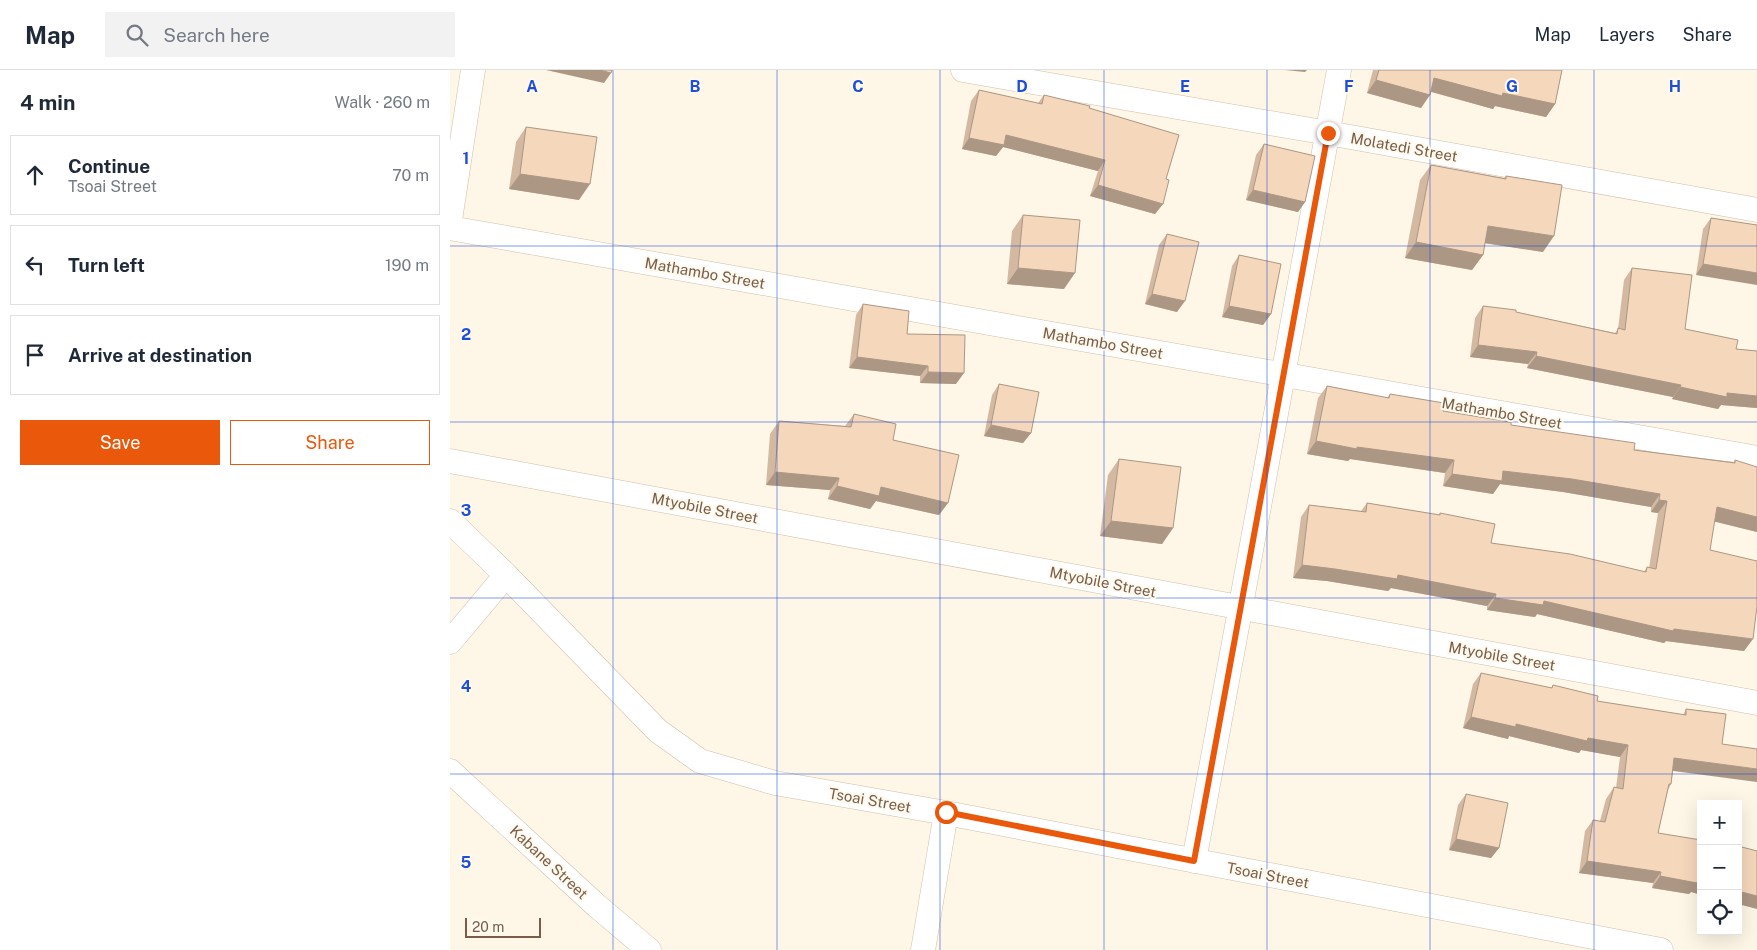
<!DOCTYPE html>
<html lang="en">
<head>
<meta charset="utf-8">
<style>
	:root { --surface:#fff; --page:#f2f2f3; --text:#1f2937; --muted:#747a83; --line:#e0e1e3; --accent:#ea580c }
	body { margin:0; font-family:"Public Sans",sans-serif; background:var(--page); color:var(--text) }
	.controls { position:absolute; right:15px; bottom:15px; display:grid; overflow:hidden; border-radius:0px; box-shadow:0 5px 20px #0002 }
	.controls button { width:45px; height:45px; display:grid; place-items:center; padding:0; border:0; border-bottom:1px solid var(--line); background:var(--surface); color:var(--text); font:25px sans-serif }
	.scale { position:absolute; left:15px; bottom:12px; width:76px; box-sizing:border-box; padding-left:5px; border:2px solid #795d49; border-top:0; font-size:14px; line-height:18px; white-space:nowrap; color:#795d49; -webkit-text-stroke:4px #fff9ee; paint-order:stroke }
	.stop { position:absolute; width:15px; height:15px; margin:-11px; border:4px solid #ea580c; border-radius:50%; background:#fff }
	.stop.end { background:#ea580c; border-color:#fff; box-shadow:0 1px 5px #0008 }
	.list { margin:0; padding:0; list-style:none }
	h2 { display:flex; justify-content:space-between; align-items:center; height:65px; margin:0; padding:0 20px; font-size:21px }
	h2 small { font-size:16px; font-weight:400; color:var(--muted) }
	.list li { display:grid; grid-template-columns:32px 1fr auto; gap:15px; align-items:center; box-sizing:border-box; height:80px; margin:0 10px 10px; padding:0 10px; border:1px solid var(--line); border-radius:0px }
	.list b { display:block; font-size:19px; white-space:nowrap }
	.list p { margin:0; font-size:16px; white-space:nowrap; color:var(--muted) }
	.list em { font-size:16px; font-style:normal; color:var(--muted) }
	.actions { display:flex; gap:10px; padding:15px 20px }
	.actions a { flex:1; padding:11px 0; border:1px solid var(--accent); border-radius:0px; text-align:center; font-size:18px; color:var(--accent) }
	.actions .main { background:var(--accent); color:#fff }
	.icon { flex:none; width:28px; height:28px; fill:none; stroke:currentColor; stroke-width:2; stroke-linecap:round; stroke-linejoin:round }
	.map { position:relative; flex:none; width:1307px; height:880px; overflow:hidden }
	header { display:flex; align-items:center; gap:30px; box-sizing:border-box; height:70px; padding:0 25px; background:var(--surface); border-bottom:1px solid var(--line) }
	header strong { font-size:24px }
	nav { display:flex; gap:28px; margin-inline-start:auto; font-size:18px }
	.search { width:350px; height:45px; background:var(--page); display:flex; align-items:center; gap:12px; box-sizing:border-box; padding:0 18px; border-radius:0px; color:var(--muted); font-size:19px }
	main { display:flex }
	aside { flex:1; background:var(--surface) }
	.map>svg:first-child { display:block }
	.lines { fill:none; stroke-linecap:round; stroke-linejoin:round }
	.street-casing { stroke:#d0beab; stroke-width:25 }
	.street { stroke:#fff; stroke-width:24 }
	.wall { fill:#d3b9a2 }
	.shaded-wall { fill:#ac9684 }
	.building { fill:#f5d7bc; stroke:#ac9684 }
	.route { stroke:#ea580c; stroke-width:6 }
	.grid { fill:none; stroke:#1d4ed8; stroke-width:1; stroke-opacity:0.55 }
	.labels { text-anchor:middle; dominant-baseline:central; stroke-width:4; stroke-linejoin:round; paint-order:stroke }
	.street-label { font-size:15px; fill:#795d49; stroke:#fff9ee }
	.grid-label { font-size:16px; text-anchor:middle; font-weight:bold; fill:#1d4ed8; stroke:#fff9ee; stroke-width:4; stroke-linejoin:round; paint-order:stroke }
</style>
</head>
<body>
<header>
<strong>Map</strong>
<div class="search"><svg class="icon" aria-label="search" viewBox="0 0 24 24"><circle cx="10" cy="10" r="6"/><path d="M15 15l6 6"/></svg>Search here</div>
<nav><a>Map</a><a>Layers</a><a>Share</a></nav>
</header>
<main>
<aside>
<h2>4 min<small>Walk · 260 m</small></h2>
<ul class="list">
<li><svg class="icon" aria-label="ahead" viewBox="0 0 24 24"><path d="M12 20V5M6 11l6-6 6 6"/></svg><div><b>Continue</b><p>Tsoai Street</p></div><em>70 m</em></li>
<li><svg class="icon" aria-label="left" viewBox="0 0 24 24"><path d="M17 20v-9H6M10 6l-5 5 5 5"/></svg><div><b>Turn left</b></div><em>190 m</em></li>
<li><svg class="icon" aria-label="arrive" viewBox="0 0 24 24"><path d="M6 21V4h12l-3 4 3 4H6"/></svg><div><b>Arrive at destination</b></div></li>
</ul>
<div class="actions"><a class="main">Save</a><a>Share</a></div>
</aside>
<div class="map">
<svg width="1307" height="880" viewBox="0 0 1307 880">
	<rect width="100%" height="100%" fill="#fef6e6"/>
	<g class="lines">
		<g class="street-casing">
			<path id="street" d="M513,0L878,63L1307,140
				M0,150L23,0
				M0,158L1307,388
				M0,391L1307,633
				M0,451L56,505L208,661L250,691L325,713L496,743L1211,880
				M0,572L56,505
				M0,701L147,836L199,880
				M744,791L889,0
				M473,880L496,743"/>
		</g>
		<use href="#street" class="street"/>
	</g>
	<path class="wall" d="M923,0H1112L1105,34L1096,47L1045,36L1043,39L981,22L971,38L917,23Z
		M529,20L588,33L594,25L639,38L716,109L713,134L705,144L640,126L648,101L553,77L546,86L512,79L521,31Z
		M76,57L129,130L59,119L66,72Z
		M814,74L855,132L848,142L796,130L806,85Z
		M981,95L1054,108L1056,106L1093,182L1035,173L1033,185L1022,200L955,188L970,110Z
		M573,145L614,219L557,214L562,161Z
		M1261,148L1307,155L1246,205L1253,159Z
		M717,164L727,242L695,234L709,175Z
		M789,185L821,244L813,255L772,247L782,196Z
		M1182,198L1235,259L1286,279L1307,281V338L1271,335L1268,339L1222,329L1223,327L1077,298L1078,294L1020,287L1025,248L1033,236L1066,242L1165,263L1168,259L1174,210Z
		M413,234L457,264L506,314L470,313V306L399,298L406,245Z
		M549,314L581,363L573,373L534,366L542,325Z
		M877,316L937,328L940,324L993,341L1184,380L1284,392L1285,390L1307,462L1264,451L1260,480L1294,581L1216,571L1214,573L1087,544L1085,547L1037,540V536L941,518L938,521L877,511L843,508L851,447L859,435L911,441L917,433L989,445L990,443L1041,473L1194,502L1197,497L1199,498L1208,443L1201,442V437L1113,422L1050,414L1043,424L993,416L995,403L900,389L898,391L857,384L868,328Z
		M404,344L443,370L489,445L426,431L420,439L378,429L380,420L316,415L320,364L329,351L395,356Z
		M669,389L723,458L712,474L650,466L658,405Z
		M1031,603L1101,618L1103,615L1147,631L1233,645L1236,639L1276,644L1223,701L1221,714L1218,720L1208,763L1241,822L1239,824L1202,818L1203,813L1129,803L1135,761L1143,750L1150,751L1156,729L1164,717L1166,718L1170,687L1131,680L1129,683L1059,666L1058,669L1013,658L1023,614Z
		M1016,724L1049,778L1041,788L999,780L1008,735Z"/>
	<path class="shaded-wall" d="M96,0H150L161,3L154,13Z
		M835,0H857L855,2Z
		M984,8L1053,23L1105,34L1096,47L1045,36L1043,39L975,20Z
		M926,10L980,25L971,38L917,23Z
		M556,65L655,90L648,101L553,77L546,86L512,79L519,68Z
		M70,104L140,114L129,130L59,119Z
		M648,115L713,134L705,144L640,126Z
		M803,120L855,132L848,142L796,130Z
		M1038,156L1104,166L1093,182L1027,172Z
		M966,172L1033,185L1022,200L955,188Z
		M1253,194L1307,203V215L1246,205Z
		M568,198L625,203L614,219L557,214Z
		M702,224L735,231L727,242L695,234Z
		M779,236L821,244L813,255L772,247Z
		M1028,275L1087,282L1078,294L1020,287Z
		M1086,286L1231,315L1223,327L1077,298Z
		M407,287L478,296L470,306L399,298Z
		M478,302L514,303L506,314L470,313Z
		M1230,317L1307,326V338L1271,335L1268,339L1222,329Z
		M541,355L581,363L573,373L534,366Z
		M866,371L907,377L1004,390L995,403L900,389L898,391L857,384Z
		M1053,401L1122,409L1210,424L1201,437L1113,422L1050,414L1043,424L993,416L1002,404Z
		M325,402L389,408L380,420L316,415Z
		M387,416L431,417L498,433L489,445L426,431L420,439L378,429Z
		M1209,430L1217,431L1208,443L1201,442Z
		M1267,437L1307,447V462L1258,450Z
		M661,451L723,458L712,474L650,466Z
		M852,495L948,505L1046,524L1037,536L941,518L938,521L877,511L843,508Z
		M1045,528L1094,531L1224,559L1303,569L1294,581L1216,571L1214,573L1087,544L1085,547L1037,540Z
		M1021,647L1066,654L1138,668L1178,675L1170,687L1131,680L1129,683L1059,666L1058,669L1013,658Z
		M1224,688L1307,699V712L1216,700Z
		M1006,769L1049,778L1041,788L999,780Z
		M1137,791L1211,802L1203,813L1129,803Z
		M1210,806L1251,811V825L1241,822L1239,824L1202,818Z
		M1288,821L1307,826V839L1288,834Z"/>
	<path class="building" d="M150,0H162L161,3Z
		M929,0H1112L1105,34L1053,23L1052,26L984,8L980,25L926,10Z
		M529,20L592,34L594,25L640,36L639,38L729,65L716,109L719,110L713,134L648,115L655,90L556,65L554,75L519,68Z
		M76,57L147,67L140,114L70,104Z
		M814,74L865,86L855,132L803,120Z
		M981,95L1056,109V106L1112,115L1104,166L1038,156L1033,185L966,172Z
		M573,145L630,150L625,203L568,198Z
		M1261,148L1307,155V203L1253,194Z
		M717,164L749,172L735,231L702,224Z
		M789,185L831,194L821,244L779,236Z
		M1182,198L1242,205L1235,259L1288,270L1286,279L1307,281V326L1277,323V327L1230,317L1231,315L1086,286L1087,282L1028,275L1033,236L1066,240V242L1167,264L1168,258L1175,260Z
		M413,234L459,241L457,264L515,265L514,303L478,302V296L407,287Z
		M549,314L589,322L581,363L541,355Z
		M877,316L939,328L940,324L994,333L993,341L1061,352V355L1185,373L1184,380L1285,393V390L1307,397V447L1267,437L1260,480L1307,491V536L1303,569L1224,559L1223,561L1094,531L1093,535L1045,528L1046,524L948,505L947,509L885,499L852,495L859,435L916,442L917,433L990,445V443L1045,454L1041,473L1120,484L1196,502L1197,497L1206,499L1217,431L1209,430L1210,424L1122,409L1053,401L1052,411L1002,404L1004,390L907,377V379L866,371Z
		M404,344L446,354L443,370L509,385L498,433L431,417L429,426L387,416L389,408L325,402L329,351L401,357Z
		M669,389L731,397L723,458L661,451Z
		M1031,603L1102,618L1103,615L1148,626L1147,631L1236,645V639L1276,644L1272,674L1307,679V699L1224,688L1221,714H1219L1208,763L1251,770V811L1248,810L1247,813L1210,806L1211,802L1137,791L1143,750L1155,752L1164,717L1173,719L1178,675L1138,668L1137,671L1066,654V657L1021,647Z
		M1016,724L1058,733L1049,778L1006,769Z
		M1288,776L1307,781V826L1288,821Z"/>
	<g class="lines">
		<path class="route" d="M496,742L744,791L878,63"/>
	</g>
	<path class="grid" d="M163,0V880M327,0V880M490,0V880M654,0V880M817,0V880M980,0V880M1144,0V880M0,176H1307M0,352H1307M0,528H1307M0,704H1307"/>
	<g class="labels">
		<g class="street-label">
			<text transform="translate(954 77) rotate(10)">Molatedi Street</text>
			<text transform="translate(255 203) rotate(10)">Mathambo Street</text>
			<text transform="translate(653 273) rotate(10)">Mathambo Street</text>
			<text transform="translate(1052 343) rotate(10)">Mathambo Street</text>
			<text transform="translate(255 438) rotate(11)">Mtyobile Street</text>
			<text transform="translate(653 512) rotate(11)">Mtyobile Street</text>
			<text transform="translate(1052 586) rotate(10)">Mtyobile Street</text>
			<text transform="translate(420 730) rotate(10)">Tsoai Street</text>
			<text transform="translate(99 792) rotate(43)">Kabane Street</text>
			<text transform="translate(818 805) rotate(11)">Tsoai Street</text>
		</g>
	</g>
	<g class="grid-label">
		<text x="82" y="22">A</text>
		<text x="245" y="22">B</text>
		<text x="408" y="22">C</text>
		<text x="572" y="22">D</text>
		<text x="735" y="22">E</text>
		<text x="899" y="22">F</text>
		<text x="1062" y="22">G</text>
		<text x="1225" y="22">H</text>
		<text x="16" y="94">1</text>
		<text x="16" y="270">2</text>
		<text x="16" y="446">3</text>
		<text x="16" y="622">4</text>
		<text x="16" y="798">5</text>
	</g>
</svg>
<div class="controls">
<button>+</button>
<button>−</button>
<button><svg class="icon" aria-label="locate" viewBox="0 0 24 24"><circle cx="12" cy="12" r="6"/><path d="M12 2v4M12 18v4M2 12h4M18 12h4"/></svg></button>
</div>
<div class="scale">20 m</div>
<div class="stop" style="left:496px;top:742px"></div>
<div class="stop end" style="left:878px;top:63px"></div>
</div>
</main>
</body>
</html>
